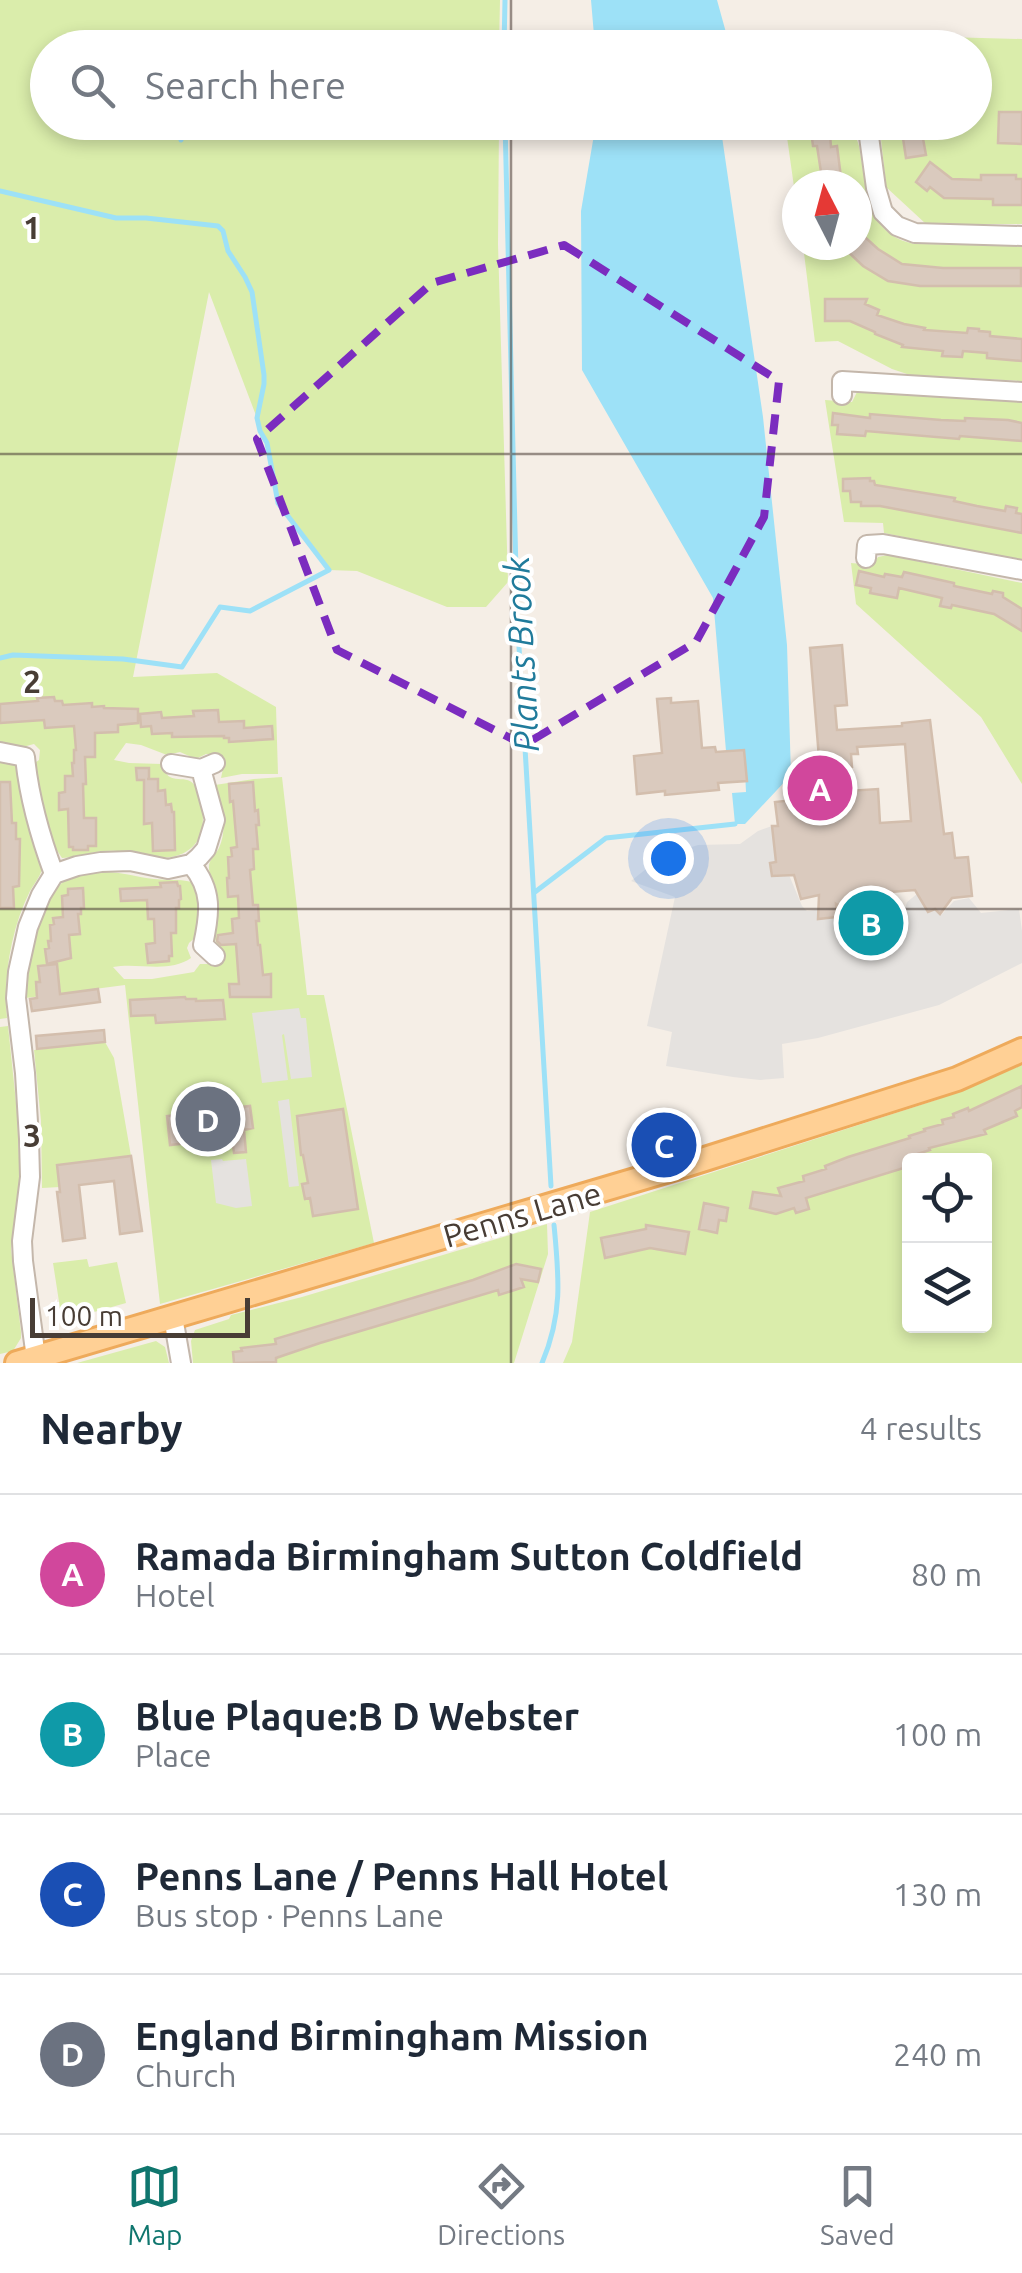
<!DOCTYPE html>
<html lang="en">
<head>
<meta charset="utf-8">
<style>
	:root { --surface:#fff; --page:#f6f6f7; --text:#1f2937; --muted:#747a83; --line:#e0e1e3; --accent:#0f766e }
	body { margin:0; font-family:Ubuntu,sans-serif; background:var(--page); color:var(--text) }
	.controls { position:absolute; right:30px; bottom:30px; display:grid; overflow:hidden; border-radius:10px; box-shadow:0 5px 15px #0003 }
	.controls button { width:90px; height:90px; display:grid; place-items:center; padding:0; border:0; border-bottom:2px solid var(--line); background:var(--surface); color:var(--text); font:50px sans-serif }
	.compass { position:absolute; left:782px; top:170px; width:90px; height:90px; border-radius:50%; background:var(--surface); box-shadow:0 5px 15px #0003; rotate:354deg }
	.scale { position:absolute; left:30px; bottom:25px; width:220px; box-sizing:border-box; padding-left:10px; border:5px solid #483d35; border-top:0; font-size:28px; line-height:35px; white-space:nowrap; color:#483d35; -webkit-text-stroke:8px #fff; paint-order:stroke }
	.you { position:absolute; left:668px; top:858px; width:35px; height:35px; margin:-25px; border:8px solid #fff; border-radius:50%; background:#1a73e8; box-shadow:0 0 0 15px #1a73e833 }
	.badge { display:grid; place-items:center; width:65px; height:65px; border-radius:50%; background:var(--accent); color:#fff; font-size:32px; font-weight:700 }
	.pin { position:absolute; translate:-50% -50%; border:5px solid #fff; box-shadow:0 2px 10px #0006 }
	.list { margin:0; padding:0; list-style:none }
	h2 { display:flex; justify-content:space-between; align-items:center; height:130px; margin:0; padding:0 40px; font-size:42px }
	h2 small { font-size:32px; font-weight:400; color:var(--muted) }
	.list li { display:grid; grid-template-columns:65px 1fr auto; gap:30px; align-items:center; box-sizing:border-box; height:160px; padding:0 40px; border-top:2px solid var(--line) }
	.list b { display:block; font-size:38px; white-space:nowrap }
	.list p { margin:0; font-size:32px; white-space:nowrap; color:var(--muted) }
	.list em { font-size:32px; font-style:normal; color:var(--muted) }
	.icon { flex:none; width:55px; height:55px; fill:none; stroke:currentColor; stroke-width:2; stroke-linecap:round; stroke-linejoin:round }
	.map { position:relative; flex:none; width:1022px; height:1363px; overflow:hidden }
	.search { position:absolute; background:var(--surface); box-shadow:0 5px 15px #0003; left:30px; right:30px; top:30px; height:110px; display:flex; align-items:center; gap:25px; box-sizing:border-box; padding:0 35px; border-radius:55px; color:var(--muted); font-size:38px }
	.sheet { height:770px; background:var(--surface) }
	nav { display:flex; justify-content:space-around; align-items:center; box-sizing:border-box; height:140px; border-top:2px solid var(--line); background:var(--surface); font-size:28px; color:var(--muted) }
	nav a { display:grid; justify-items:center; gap:5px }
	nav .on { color:var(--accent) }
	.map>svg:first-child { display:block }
	.green { fill:#daedab; fill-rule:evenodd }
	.parking { fill:#e5e2df }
	.water { fill:#9de1f7 }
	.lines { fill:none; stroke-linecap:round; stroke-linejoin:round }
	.stream { stroke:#9de1f7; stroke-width:5 }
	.building { fill:#dacabe; stroke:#d3bead; stroke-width:2.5; fill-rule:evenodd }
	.minor-casing { stroke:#c4b7ab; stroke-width:22 }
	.major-casing { stroke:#eeaa5b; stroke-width:28 }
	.minor { stroke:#fff; stroke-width:18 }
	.major { stroke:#ffd095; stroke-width:22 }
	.marked { fill:none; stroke:#7b2cbf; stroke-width:8; stroke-dasharray:20 12; stroke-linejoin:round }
	.grid { fill:none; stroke:#483d35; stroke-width:2.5; stroke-opacity:0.55 }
	.labels { text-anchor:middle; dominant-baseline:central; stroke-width:8; stroke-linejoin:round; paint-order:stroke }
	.street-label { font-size:32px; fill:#483d35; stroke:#fff }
	.water-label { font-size:35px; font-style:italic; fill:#207b9b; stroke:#fff }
	.grid-label { font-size:32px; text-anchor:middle; font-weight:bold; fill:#483d35; stroke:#fff; stroke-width:8; stroke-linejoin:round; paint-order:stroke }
</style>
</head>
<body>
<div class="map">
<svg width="1022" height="1363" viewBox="0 0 1022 1363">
	<rect width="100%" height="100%" fill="#f5eee6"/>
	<path class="green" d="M0,0H500L499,47L48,48V122L499,123L498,244L508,582L486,607H447L357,571L329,570L278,503L267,443L260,431L257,418L209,292L133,677L217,673L276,707L278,774H242L221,778L224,764L215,754H206L196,759L180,752L167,755L141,745L126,743L114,760L129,763L162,764C168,790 188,770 196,788C212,826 201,860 156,858C142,858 130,852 117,851C98,849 80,857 62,858L54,846H50L32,765L39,760L40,750L34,744L11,750L0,742Z
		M909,36L1022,39V224H926L886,187L881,139L882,123L974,122V48L885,47Z
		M785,123H852C853,131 857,138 859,146C867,186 865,235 915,244L1022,245V381L910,375L892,369L838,341L815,342L803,245H857V185H797V208Z
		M857,392L1022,402V561L884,533L883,523L844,522L825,400L852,402Z
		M888,555L1022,583V784L981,717L856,604L851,563L873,565L878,557Z
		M0,761L15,762L19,767L42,870C39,878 34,884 30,891C11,929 3,977 7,1018L0,1019Z
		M282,777L307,995H324L374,1243L160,1304L125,985L26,998C29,965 35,903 63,882C73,875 89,873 100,872C119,871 136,877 154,879C172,881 181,878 199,884L202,907L198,935L189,943L187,948L191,958C168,974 138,962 113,967L124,979H152L194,972L200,964H214L220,953L212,931C224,904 212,895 209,869C208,860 215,855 219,848C228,828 222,805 215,785L254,779Z
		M8,1026L17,1112L20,1181L11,1249L21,1332V1338L13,1351L0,1354V1027Z
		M105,1042L114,1058L131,1156L58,1165L60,1187L42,1188L41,1121L34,1050Z
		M1022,1065V1363H563L572,1342L590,1212L936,1100ZM910,1160H984V1326H910Z
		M547,1224L548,1254L514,1363H193L191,1341L195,1330L229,1319L231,1315L302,1297Z
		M87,1259L89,1267L117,1262L126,1303L62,1321L53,1263Z
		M156,1341L165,1347L169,1363H77Z"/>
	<path class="parking" d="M772,826L776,862L770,863L772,876L789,875L802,906L807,911L840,907L854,919L867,943L873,945L880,942L885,931L900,924L907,902L917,894L928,893L935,909L941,915L954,901L969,898L981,913L1019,909L1022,931V963L939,1005L818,1038L782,1044L784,1078L760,1080L733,1077L666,1066L672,1032L647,1026L675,897L631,881L661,857L698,845L740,844L758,831Z
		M299,1008L301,1018H306L312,1077L291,1079L284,1034L282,1035L288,1080L262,1083L252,1013Z
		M289,1099L299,1186L289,1187L278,1101Z
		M222,1159L223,1161L246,1159L252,1206L236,1208L216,1203L211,1160Z"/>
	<path class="water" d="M591,0H717L730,47H595Z
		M596,123H720L763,417L787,645L791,775L745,824H735L732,793L746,792L744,750L726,751L713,598L582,370L581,211Z"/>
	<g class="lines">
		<path class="stream" d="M504,48L505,0
			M176,122L181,140
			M505,122L517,613L551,1186
			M0,191L116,218H146L218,226L223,231L228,251L245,277L252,292L264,375V384L257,418L260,431L267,443L278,503L329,570L250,611L220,607L182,667L123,659L13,655L0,658
			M535,892L606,838L735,824
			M542,1363C563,1314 559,1277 554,1225"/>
	</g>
	<path class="building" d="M999,112H1022V144L998,143Z
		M829,122L831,147L837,146L842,185H823L817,146H813L810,123Z
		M905,122H920L926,155L906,158L901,125H905Z
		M930,162L952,179L981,180V175H1016V179H1022V205H993V199L944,198L930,187L927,191L916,182Z
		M857,230L878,249L902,264L943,268H1021V286H920L888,281L863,266L841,245H857Z
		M825,299H867L865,304L879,310L877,315L904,324L925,328L924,330L967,333L968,328L979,329V331L990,332V336L1022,339V361L987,358V353L963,351L962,357L942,356L943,351L902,347L903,345L875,334V332L850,321H825Z
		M833,413L870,418V414L941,420L965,421V418L1008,420L1022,423V441L960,436L959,439L866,431L865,436L837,434L838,425H832Z
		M870,478V481H874L875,485L955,498L954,501L977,506L1005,511L1006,506L1017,508L1016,513L1022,514V533L880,506H861V502H851L850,491H843V479Z
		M859,571L884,577L885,574L902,577L904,572L954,583V586L992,594L993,591L1003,593V597L1022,609V631L994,614L952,605L951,608L940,606L942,598L899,588L897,598L870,593L871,588L856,585Z
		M842,645L847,705L835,706L837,730L902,726V723L930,720L944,834L952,833L955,858L968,857L972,896L952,898L940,914L935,909L928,912L915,890L890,892L891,899L882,900L884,925L877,926L875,929L868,930L861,924V920L836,904L837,917L818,919L819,895L801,899L794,875L772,876L770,863L776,862L772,826H778L775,802L794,800L790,773L820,770L810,648ZM905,744L911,821L880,823L878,789L848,791L846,768L852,767L851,754H858L857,747Z
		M54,697L55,701H62L63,705L92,703V707L104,706V708L138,709V723L118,725V732L95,733V757H85L86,784H83L84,818H96V846H88V850H73V847H69L68,809L59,810V793L65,792V776H73L72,763H74V750H76L74,726L45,728L44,720L0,723V704L38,701L37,698Z
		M671,698V703L698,701L702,748L715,747L716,752L744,750L747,781L718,783L719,790L665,795V791L637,794L634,756L662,753L657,699Z
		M218,710L219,722L244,721V728L272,726L273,739L229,742V738H224V736L172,737V733L152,734L151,726L141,727L140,714L161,712L162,718L194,716L193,711Z
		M136,768H149V779H147H158V791L165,790L166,805L171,804L172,812H174L175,850L153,851L152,823L144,824V780H137Z
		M0,782H10L12,823H16V839H20L19,886L13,887L14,908H0Z
		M253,782L255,811L258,810L259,825H256L258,849H253L254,869L250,870L253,905H258L259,921H256L258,945H260L263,975L271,974V997H230L229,984H239L236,944L221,945L217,941L218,935L233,933L232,919L239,918L238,896L228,897L227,878H229L228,857L232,856L231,848L237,847L233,801L230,802L229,784Z
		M177,882L178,886H180L181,899L179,900V908H176V933H171L172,956H169V961L148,963L146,944L155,943L154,919H148L147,900L121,901L120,889L161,887L160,883Z
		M83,888L84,908H81V914H78L80,934L69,935L71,958L47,964L45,949L49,948L48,941H51L50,925L54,924L53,918L63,917L62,896L68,895V889Z
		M57,964L60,994L98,989L100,1002L32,1011L30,999L37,998L36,982H40L38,966Z
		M185,997L186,999H196V1001L223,1000L225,1019L156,1023L155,1015L131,1016L130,1000Z
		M104,1030L105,1042L37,1049L36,1036Z
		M1022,1086V1107L1015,1111L1017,1116L984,1130L986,1134L929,1148L930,1150L914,1155L916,1160H910L907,1167L806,1198L809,1209L796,1213L794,1208L776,1214L750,1208L753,1192L781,1196L778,1188L804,1181L803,1176L826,1169L825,1166L848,1157L910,1138L909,1136L925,1131L924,1129L943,1124L942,1120L954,1117L953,1114L968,1108L969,1111Z
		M250,1106L253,1128L244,1130L246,1152L234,1153L232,1138L170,1145L167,1116Z
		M343,1109L358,1209L313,1216L310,1198L305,1199L302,1184L308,1183L303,1155H301L297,1116Z
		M131,1156L142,1231L120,1234L114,1181L79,1185L85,1238L63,1241L57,1192H60L57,1165Z
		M704,1203L728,1208L726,1221L719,1220L717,1233L699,1229Z
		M646,1225L689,1232L685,1254L650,1248L605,1258L601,1238L646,1229Z
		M516,1264L541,1269L538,1282L521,1279L524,1287L499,1295L498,1290L320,1343L276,1358V1362L234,1363L233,1352L242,1351L241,1348L276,1344L275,1339L473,1280Z"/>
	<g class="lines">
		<g class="minor-casing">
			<path id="minor" d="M867,122L876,188L883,212L897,226L915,233L1022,236
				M842,395V381L1022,392
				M866,558L867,545L883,544L1022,570
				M0,752L25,757C29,798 40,836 54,874
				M171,764L201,769L215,763
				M191,864C213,890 210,913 203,945L215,956
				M173,1317L181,1363
				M36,1358L23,1261L22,1241L30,1177L29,1139L25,1073L16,998L18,972L28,927L41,895L54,874L77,866L101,862L130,861L168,869L191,864L199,857L206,849L215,820L201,769"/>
		</g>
		<g class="major-casing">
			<path id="major" d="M17,1363L686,1165L957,1079L1022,1050"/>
		</g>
		<use href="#minor" class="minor"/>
		<use href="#major" class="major"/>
	</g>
	<path class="marked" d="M564,245L779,381L764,517L696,642L524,745L337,650L257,439L432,283Z"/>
	<path class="grid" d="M511,0V48M511,122V1363M0,454H1022M0,909H1022"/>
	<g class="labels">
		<g class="street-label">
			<text transform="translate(522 1214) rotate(-16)">Penns Lane</text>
		</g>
		<g class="water-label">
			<text transform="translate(521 654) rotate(-93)">Plants Brook</text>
		</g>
	</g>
	<g class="grid-label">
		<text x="32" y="239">1</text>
		<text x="32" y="693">2</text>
		<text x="32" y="1147">3</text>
	</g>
</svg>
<div class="controls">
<button><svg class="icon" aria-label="locate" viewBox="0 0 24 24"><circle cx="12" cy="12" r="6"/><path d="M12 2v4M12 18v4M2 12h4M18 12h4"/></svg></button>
<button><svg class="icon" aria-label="layers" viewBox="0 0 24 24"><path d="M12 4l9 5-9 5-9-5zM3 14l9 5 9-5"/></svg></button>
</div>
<svg class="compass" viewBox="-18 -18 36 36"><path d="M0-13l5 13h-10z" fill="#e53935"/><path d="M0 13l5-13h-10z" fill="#747a83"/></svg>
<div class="scale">100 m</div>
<div class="you"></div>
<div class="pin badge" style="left:820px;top:788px;background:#d1479c">A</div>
<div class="pin badge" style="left:871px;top:923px;background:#0f9aa8">B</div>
<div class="pin badge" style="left:664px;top:1145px;background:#1a4fb4">C</div>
<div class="pin badge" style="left:208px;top:1119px;background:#6b7280">D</div>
<div class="search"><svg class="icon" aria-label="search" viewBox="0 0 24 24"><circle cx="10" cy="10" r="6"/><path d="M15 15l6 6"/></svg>Search here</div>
</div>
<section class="sheet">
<h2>Nearby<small>4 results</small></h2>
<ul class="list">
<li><span class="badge" style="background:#d1479c">A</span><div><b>Ramada Birmingham Sutton Coldfield</b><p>Hotel</p></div><em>80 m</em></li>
<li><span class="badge" style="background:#0f9aa8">B</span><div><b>Blue Plaque:B D Webster</b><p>Place</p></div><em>100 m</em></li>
<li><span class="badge" style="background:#1a4fb4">C</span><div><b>Penns Lane / Penns Hall Hotel</b><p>Bus stop · Penns Lane</p></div><em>130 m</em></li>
<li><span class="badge" style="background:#6b7280">D</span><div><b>England Birmingham Mission</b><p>Church</p></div><em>240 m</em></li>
</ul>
</section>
<nav>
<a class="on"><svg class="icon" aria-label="map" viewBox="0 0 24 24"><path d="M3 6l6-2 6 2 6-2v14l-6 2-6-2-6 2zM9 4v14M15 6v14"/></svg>Map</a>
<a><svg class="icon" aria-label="directions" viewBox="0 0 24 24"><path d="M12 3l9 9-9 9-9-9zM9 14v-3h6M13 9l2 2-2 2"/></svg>Directions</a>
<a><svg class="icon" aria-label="saved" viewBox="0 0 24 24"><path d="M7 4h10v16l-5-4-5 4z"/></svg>Saved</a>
</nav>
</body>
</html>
